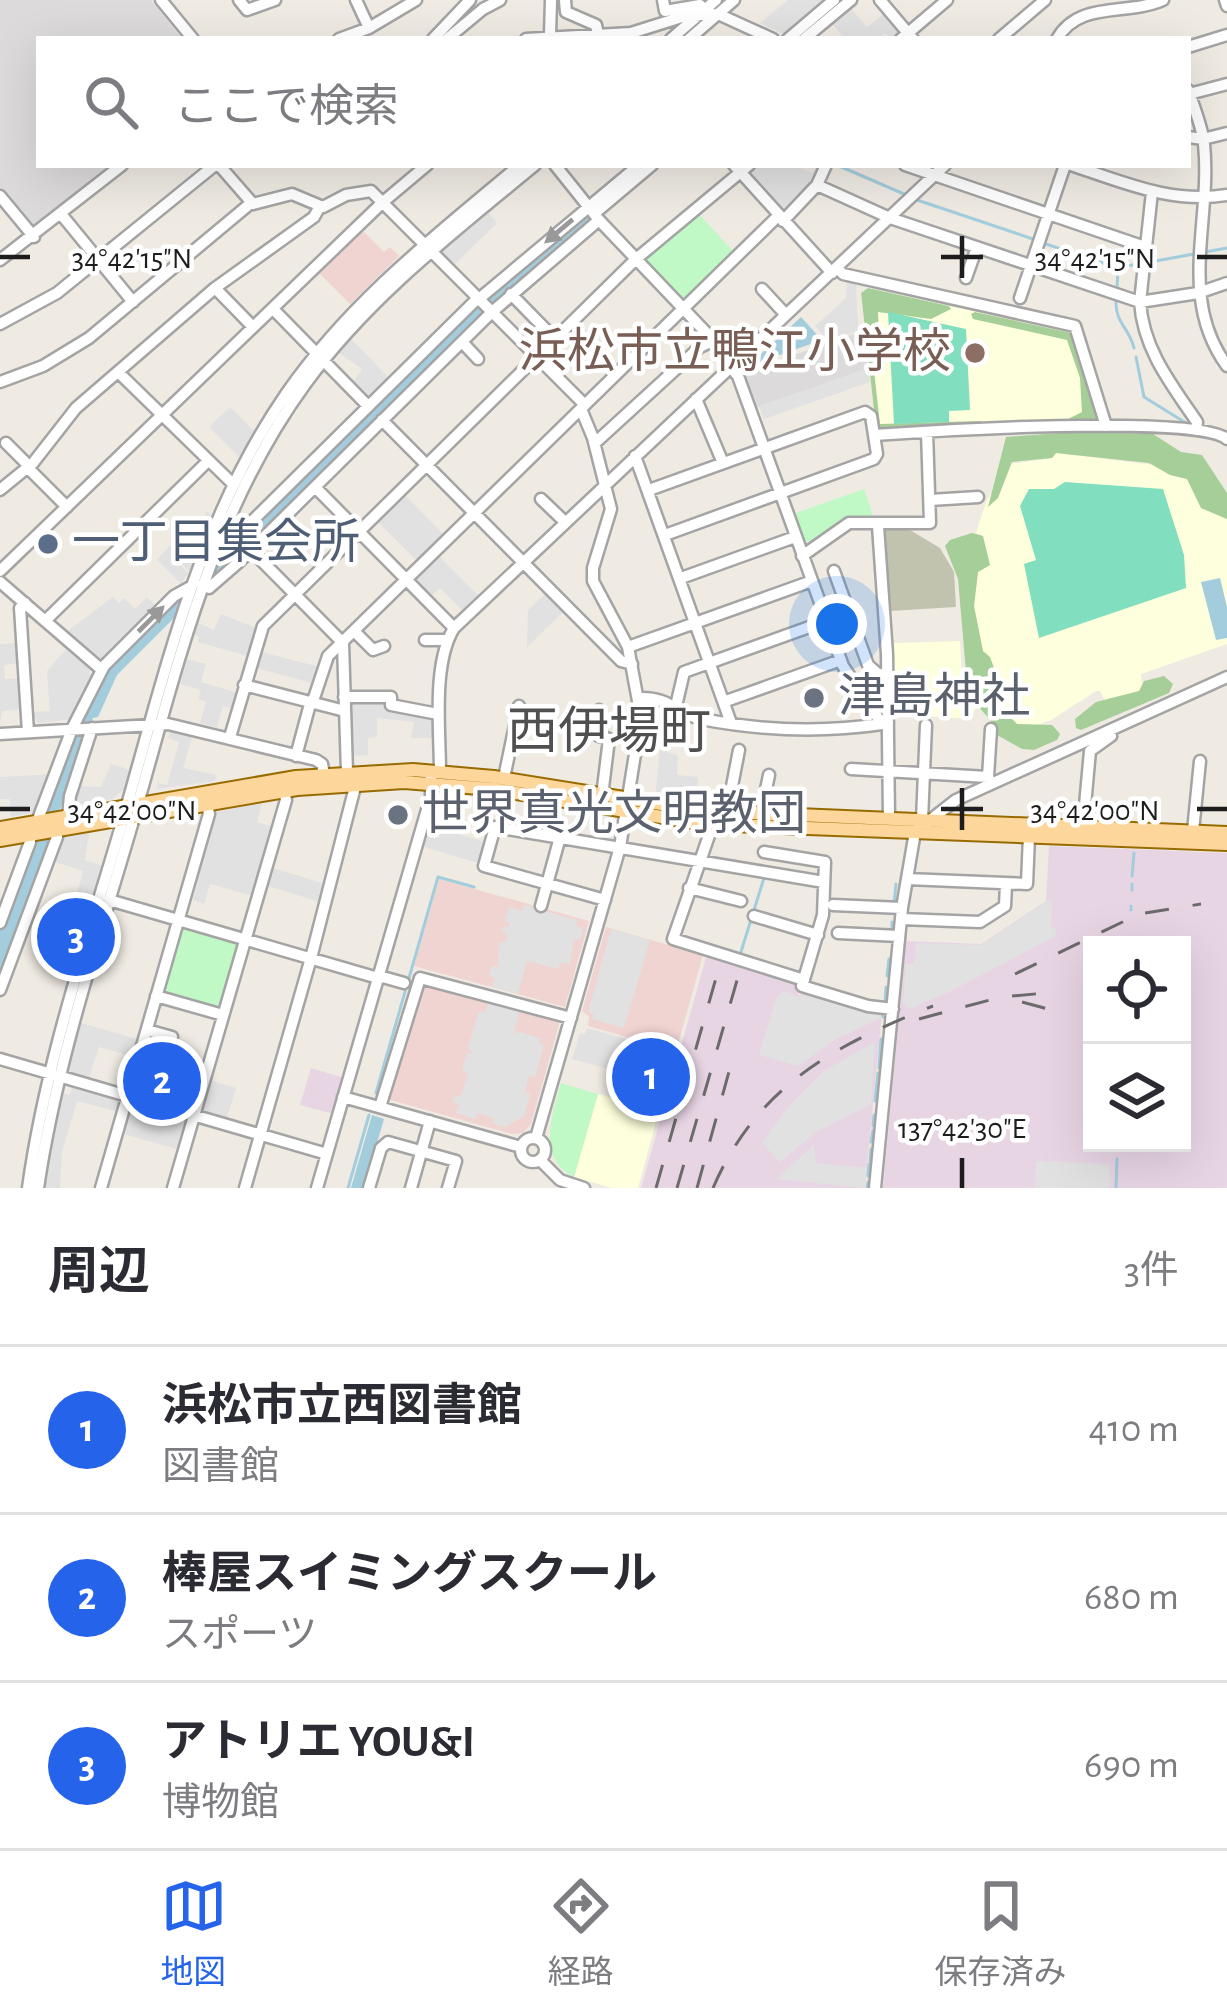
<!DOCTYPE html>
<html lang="ja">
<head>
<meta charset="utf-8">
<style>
	:root { --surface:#fff; --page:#f2f2f3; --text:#2b2b33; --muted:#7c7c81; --line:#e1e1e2; --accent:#2563eb }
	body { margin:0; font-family:"Alegreya Sans","Noto Sans JP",sans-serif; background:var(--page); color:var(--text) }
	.controls { position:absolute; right:36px; bottom:36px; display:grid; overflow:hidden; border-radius:0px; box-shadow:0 12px 48px #0002 }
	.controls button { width:108px; height:108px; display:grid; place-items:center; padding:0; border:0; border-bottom:3px solid var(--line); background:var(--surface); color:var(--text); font:60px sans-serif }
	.you { position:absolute; left:837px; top:624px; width:42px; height:42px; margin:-30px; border:9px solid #fff; border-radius:50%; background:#1a73e8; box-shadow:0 0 0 18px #1a73e833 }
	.badge { display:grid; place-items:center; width:78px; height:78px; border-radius:50%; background:var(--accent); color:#fff; font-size:39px; font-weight:700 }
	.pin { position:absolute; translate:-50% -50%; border:6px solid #fff; box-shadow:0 3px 12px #0006 }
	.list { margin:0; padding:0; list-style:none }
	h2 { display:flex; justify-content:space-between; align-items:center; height:156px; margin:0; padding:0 48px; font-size:51px }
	h2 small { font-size:39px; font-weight:400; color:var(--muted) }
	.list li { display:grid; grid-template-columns:78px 1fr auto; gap:36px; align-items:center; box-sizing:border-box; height:168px; padding:0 48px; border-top:3px solid var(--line) }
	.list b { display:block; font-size:45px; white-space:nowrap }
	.list p { margin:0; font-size:39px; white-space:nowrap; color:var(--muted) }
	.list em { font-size:39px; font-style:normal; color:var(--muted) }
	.icon { flex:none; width:66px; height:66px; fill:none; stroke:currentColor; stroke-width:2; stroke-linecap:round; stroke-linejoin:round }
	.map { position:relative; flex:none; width:1227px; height:1188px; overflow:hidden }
	.search { position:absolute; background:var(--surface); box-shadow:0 12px 48px #0002; left:36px; right:36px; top:36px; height:132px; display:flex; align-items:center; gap:30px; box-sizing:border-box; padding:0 42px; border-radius:0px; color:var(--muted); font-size:45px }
	.sheet { height:660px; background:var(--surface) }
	nav { display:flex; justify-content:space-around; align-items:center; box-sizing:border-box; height:168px; border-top:3px solid var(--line); background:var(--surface); font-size:33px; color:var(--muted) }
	nav a { display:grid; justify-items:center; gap:6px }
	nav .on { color:var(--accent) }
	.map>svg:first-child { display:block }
	.residential { fill:#dcdada }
	.commercial { fill:#f0d4d2 }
	.industrial { fill:#e8d5e4; fill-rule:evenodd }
	.education { fill:#feffdc }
	.construction { fill:#c2c3af }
	.forest { fill:#a6ce98 }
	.park { fill:#c0f9c6 }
	.pitch { fill:#81debe }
	.parking { fill:#e1e1e1 }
	.water { fill:#a3cddd }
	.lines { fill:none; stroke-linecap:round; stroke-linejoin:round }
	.stream { stroke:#a3cddd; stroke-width:3 }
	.minor-casing { stroke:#a4a4a4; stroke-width:15 }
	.major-casing { stroke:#976b00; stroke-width:16 }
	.minor { stroke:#fff; stroke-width:10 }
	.major { stroke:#fcd69b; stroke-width:12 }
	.rail { stroke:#6b6b6b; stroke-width:3; stroke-dasharray:24 24; stroke-linecap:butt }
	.oneway { fill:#999 }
	.ticks { fill:none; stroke:#1d1d1d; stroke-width:4.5 }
	.education-dot { fill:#8d6e63; stroke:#fff; stroke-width:4.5 }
	.service-dot { fill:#5c6f8a; stroke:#fff; stroke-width:4.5 }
	.worship-dot { fill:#6b7280; stroke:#fff; stroke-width:4.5 }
	.labels { text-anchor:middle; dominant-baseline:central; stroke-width:9; stroke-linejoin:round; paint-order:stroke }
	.education-label { font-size:48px; fill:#785e54; stroke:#fff; text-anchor:end }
	.service-label { font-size:48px; fill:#4e5e75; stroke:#fff; text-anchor:start }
	.worship-label { font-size:48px; fill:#5b616d; stroke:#fff; text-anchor:start }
	.neighbourhood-label { font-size:51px; fill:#505050; stroke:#fff }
	.ticks-label { font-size:30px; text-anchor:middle; fill:#1d1d1d; stroke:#fff; stroke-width:9; stroke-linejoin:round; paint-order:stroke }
</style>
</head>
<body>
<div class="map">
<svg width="1227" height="1188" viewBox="0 0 1227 1188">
	<rect width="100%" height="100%" fill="#efebe3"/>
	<path class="residential" d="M0,0H151L182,39H39V165H111L34,228L0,191Z
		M865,330L869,368L755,408L743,373Z"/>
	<path class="commercial" d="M360,228L384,252L390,247L399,256L350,304L317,271Z
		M439,879L589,921L565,1007L414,966Z
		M606,927L703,955L676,1051L588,1026L589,1016L582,1011Z
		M422,982L556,1018L559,1025L531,1124L523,1133L512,1134L387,1099Z"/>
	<path class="industrial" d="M1049,846L1227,853V1188H883L906,941L981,944L1046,901ZM1092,945H1182V1143H1092Z
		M707,954L801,983L798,995L809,993L882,1013L865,1188H641Z
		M311,1068L344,1078L334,1114L300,1105Z"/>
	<path class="education" d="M868,288L1076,334L1102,420L876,428L861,293Z
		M1056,453L1155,465L1170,475L1187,479L1201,508L1227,519V644L1141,674L1142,687L1139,691L1105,701L1100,691H1096L1051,720L1037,725L1017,724L991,698L998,683L983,651L974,606L978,572L988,566L983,536L976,533L986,502L1010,464L1052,458Z
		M960,641L963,696L975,708L972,719L895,714L893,643Z
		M598,1094L659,1111L638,1188H612L574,1177Z"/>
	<path class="construction" d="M884,530H910L940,548L954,572L956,607L890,611Z"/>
	<path class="forest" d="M868,288L949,306L951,309L931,319L878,312L879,337L871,344L880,424L981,421L983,425L876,428L861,293Z
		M975,312L1076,334L1101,421H1064L1082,412L1080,378L1067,340L973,319L971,314Z
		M1073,432L1153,434L1181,452L1202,455L1227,493V519L1201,508L1187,479L1170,475L1149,463L1056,453L1052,458L1012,462L998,498L988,507L1006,437Z
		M972,533L983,536L990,565L978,572L974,606L983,651L990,657L998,679L991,698L1017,724L1052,725L1060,734L1057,740L1034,750L1022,749L997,735L993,723L968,695L958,579L945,546L950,540Z
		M1164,676L1173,684L1169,693L1081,730L1076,728L1075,719L1096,702L1139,691L1144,681Z"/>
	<path class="park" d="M698,213L735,253L683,301L643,258Z
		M864,489L874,519L847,520L811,548L809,541L804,542L793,514Z
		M185,925L237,940L239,945L221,1009L216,1011L161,992L180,928Z
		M561,1083L598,1094L574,1177C536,1158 552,1115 561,1083Z"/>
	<path class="pitch" d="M888,312L966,329L970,410L949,411V422L894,424Z
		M1065,482L1163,489L1184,555L1186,588L1039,638L1024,564L1036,560L1020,506L1029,489H1054Z"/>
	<path class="parking" d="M788,0H828L786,35L760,23Z
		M849,6L867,27L885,13L901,32L892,39L885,33L877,39H838L842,35L830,21Z
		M755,165H793L812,173L817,165H823L814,183L784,215L746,172Z
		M489,213L497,223L452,267L439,254Z
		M847,279L856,281L858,331L829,341L815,326L846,298Z
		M351,339L390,379L370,399L352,384L362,369L339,353Z
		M868,368L870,382L764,419L759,406Z
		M230,407L254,431L239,457L209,427Z
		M403,493L446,537L419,563L376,520Z
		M207,511L211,515L189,571L172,556L188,573L181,584L157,560L189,524L197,532Z
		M439,556L481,598L465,613L440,588L431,596L415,581Z
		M547,592L565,610L527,647L528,610Z
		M113,597L119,603L124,598L135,609L147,597L157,607L103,659L97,660L68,631Z
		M221,614L256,628L248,656L198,642L199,637L195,635L198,623L214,630Z
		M20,643L21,663L4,665L5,679L22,678L24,709L2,711L0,723V644Z
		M68,647L92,668L89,673L94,675L73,719L38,723L31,712L50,711L47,671Z
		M257,651L320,667L315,684L253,667Z
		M187,659L206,664L201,682L238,693L234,709L223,706L217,727L200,723L206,702L198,699L201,690L180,684Z
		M348,699H390L433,715L437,738H411L414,722L377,718V737L368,738V755L350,756Z
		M171,729L193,734L183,768L217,775L215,781L156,789L158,783L167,785L179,742L168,738Z
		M660,749L678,756L677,775L698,777L697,802L655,797Z
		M111,764L130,770L125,788L112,799L72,806L78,786L101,787Z
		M54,774L38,812L11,817L10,799H0V777Z
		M262,803L257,822L274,827L253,896L210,884L204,904L193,900L198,881L194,879L214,812Z
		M427,825L488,843L481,864L421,846Z
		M89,833L85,860L103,866L93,899L77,894L83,871L52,861L60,838Z
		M270,867L328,885L323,903L265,885Z
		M1047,901H1052L1051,928L1056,929V936L949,992L909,1009L903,1003L906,964H914L916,943L981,945Z
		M524,905L577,920L576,926L583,928L580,940L574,939L570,964L561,962L558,969L527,961L518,994L492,987L495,978L489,976L492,966L498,967L499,942L505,943L507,934L502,932L503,927H509L510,923L505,921L509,907L522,911Z
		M611,929L650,940L624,1028L592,1019L594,1014L588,1012Z
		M784,991L801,997L809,993L882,1013L881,1018L838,1038L798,1066L759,1055L776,998Z
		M488,1002L520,1011L513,1036L517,1031L540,1038L539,1043L544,1045L535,1077L529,1076L525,1092L530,1094L524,1116L505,1127L493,1124V1118L478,1113L475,1119L456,1113L459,1104L453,1102L455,1096H461L468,1073L462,1070L467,1053L473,1054L468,1048L479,1011L485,1012Z
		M81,1023L140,1040L135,1057L99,1047L88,1081L70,1075L68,1070Z
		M587,1028L644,1044L636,1072L631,1075L572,1059L580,1033L585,1034Z
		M875,1042L871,1104L816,1132L780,1162L762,1143L787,1108L824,1071Z
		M209,1080L236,1088L226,1121L200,1111Z
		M73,1084L122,1101L119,1112L77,1101L62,1152L60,1188H45L62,1093L70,1095Z
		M132,1101L187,1116L180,1150L120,1133Z
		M814,1145L816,1163L867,1168L865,1188L776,1179Z
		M1036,1161L1110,1164L1109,1188H1035Z"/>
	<path class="water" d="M587,211L592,221L212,578L222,555L478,303Z
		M801,317L822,340L760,362L758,357Z
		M1220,578L1227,607V638L1216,640L1201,582Z
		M180,597L174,618L117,675L98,717L93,718L0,975V930L82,721L108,669Z
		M372,1115L384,1119L364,1188H351Z"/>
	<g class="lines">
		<path class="stream" d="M837,165L904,194
			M917,200L1033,239
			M1043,243L1118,268L1137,264
			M1205,252L1227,248
			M1150,262L1194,254
			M1117,289L1118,269
			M1116,301C1115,323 1130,329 1134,348
			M1136,357L1144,397L1186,423
			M1132,876L1134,853
			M1132,890V884
			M894,904L896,884
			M1131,910V906
			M892,930V922
			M1129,945V941
			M740,955L764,878
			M887,976L889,959
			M885,1002L886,987
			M883,1017V1015
			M879,1068L881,1039
			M376,1093L438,877L474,887
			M875,1101L878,1073
			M873,1126L874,1115
			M871,1142L873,1130
			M870,1161L871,1149
			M868,1176L869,1164
			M348,1188L369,1115
			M867,1188L868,1182
			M1116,1188L1117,1159"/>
		<g class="minor-casing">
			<path id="minor" d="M161,0L193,39
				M239,0L247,10L275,0
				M356,0L369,28
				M565,0L566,12L596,25L598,34
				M663,0L665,11L700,5L705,10
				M880,0L913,39
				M1225,0L1227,6
				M550,35L551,0
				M339,39L369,28L416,0
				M433,39L470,0
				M447,39L483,9L500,0
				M526,39L631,33L685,16L718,14L773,39
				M671,39L716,0
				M689,39L734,0
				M788,39L834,0
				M804,39L851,0
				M901,39L947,0
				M999,39L1045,0
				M1057,39C1079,0 1127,16 1163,0
				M1188,47L1227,35
				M1188,90C1194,107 1202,126 1204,144C1212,221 1177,298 1227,366
				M1189,94L1227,84
				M1188,137L1203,139L1227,133
				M219,165L253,204L292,194L323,207L346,195L371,191L478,298
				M555,165L599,220L735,363
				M734,165L832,273
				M905,165L1145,247
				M1071,165C1123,182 1171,204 1227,195
				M817,185L890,218L1140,302L1198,293L1227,283
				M1152,192L1140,302C1143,349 1171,384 1197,422L1196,430
				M0,196L34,237
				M595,213L652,165
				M61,214L133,302
				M783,221L817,185L826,165
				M0,260L122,165
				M837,268L843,274L1075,326L1106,426
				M966,278L977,247
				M215,288L253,327
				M762,289L786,315
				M511,294L555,339
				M480,298L639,165
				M1020,298L1065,165
				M273,309L368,406
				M0,324L57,293L215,165
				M462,342L478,359
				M731,368L738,376L843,666L882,724L888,723
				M118,372L233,484
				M0,382L43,366L89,338L251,203
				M696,399L723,463
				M382,420L621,661L632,664
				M874,435C927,431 1196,414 1227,439
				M6,443L30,467
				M595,443L700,347L714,340
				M635,456L731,723
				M28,468L67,507
				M315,487L454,628
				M0,490L33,463L76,408L215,288L314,217L320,206
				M649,490L865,412L871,416L877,454L874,459L665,535
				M541,499L565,522
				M930,500L978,497
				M878,526L887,654L889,819
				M217,542L227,546L478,298L585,405
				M251,550L343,643L347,772
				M802,556L849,523H930L927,432
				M0,571L383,202L427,165
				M834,571L868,665L877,673L887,676
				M681,578L795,537
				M0,582L102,670
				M202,585L209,588L240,561L492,312L599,220
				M25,603L20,608L28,732
				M45,621L207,462
				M355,632L373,650L384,646
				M425,640H447
				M628,647L812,581
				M244,685L345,711
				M344,697H391V705L438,714
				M640,698C670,697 677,714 701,719C763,731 820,733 882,724
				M726,701L841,660
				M312,704L328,656L778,216
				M676,706L684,672L826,621
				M599,710V736L609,739L602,796
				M0,734L168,724L316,760L322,764L324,774
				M230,737L263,626L636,259L749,165
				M296,756L310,704
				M851,769L988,777L991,783
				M440,772C440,730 432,664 454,628L945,165
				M988,777L991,729
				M504,778L519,706
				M727,812L739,750
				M761,814L769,775
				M68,817L70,796L92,728
				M922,820L926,725
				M37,822L72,729L104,666L174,596L192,586
				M713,824L673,939L804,980
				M1083,827L1090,751L1111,736L1109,731
				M1193,831L1200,761
				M764,852L825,862L823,915L802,986L868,1006L893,1009
				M907,879L1027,884L1029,836
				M689,888L741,901
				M109,900L378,978
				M605,900L484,866L495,827L824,882
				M833,905L902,908
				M541,906L560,837
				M754,916L818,935
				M901,919L980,922L1005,906L1006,884
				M0,923L30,842L29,835
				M838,933L899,936
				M379,976L404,983
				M0,990L57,837L56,831
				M156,996L223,1015
				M147,1030L172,1037
				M0,1059L327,1154
				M343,1097L521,1147
				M380,1107L420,978L571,1018
				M521 1150a12 12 0 1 1 24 0a12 12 0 1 1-24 0Z
				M536,1138L620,847L641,717L628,647L593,581V568L611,509L593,438L581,409
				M540,1160L560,1180L584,1188
				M28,1188C45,1065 86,945 121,826C164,678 197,523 286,394C350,302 435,236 520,165
				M38,1188C56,1065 96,947 131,828C176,674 209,515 306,383C369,297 453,233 535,165
				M101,1188L209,814L207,804
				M173,1188L286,800L284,791
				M245,1188L311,958L356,783
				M317,1188L431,796V776
				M369,1188L381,1148L388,1142L456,1161L448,1188
				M411,1188L430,1121
				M875,1188L902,908L915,832L956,800L1227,677"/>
		</g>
		<g class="major-casing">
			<path id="major" d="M0,828L296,777L413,770L494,777L705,811L1227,833
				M0,840L297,789L404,782L492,789L704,824L1227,844"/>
		</g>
		<use href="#minor" class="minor"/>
		<use href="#major" class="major"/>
		<path class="rail" d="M1015,974L1139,914L1201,904
			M1022,1002L1063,1013
			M919,1019L1001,997L1057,992
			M656,1188L720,964
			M677,1188L740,970
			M697,1188L730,1068
			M713,1188C757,1086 835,1045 933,1006"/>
	</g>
	<defs><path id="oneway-solid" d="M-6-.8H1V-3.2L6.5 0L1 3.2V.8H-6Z" transform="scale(3)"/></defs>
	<g class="oneway">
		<use href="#oneway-solid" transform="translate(559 231) rotate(140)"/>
		<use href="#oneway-solid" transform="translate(151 619) rotate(-45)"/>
	</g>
	<path class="ticks" d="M962,236V278M0,257H30M941,257H983M1197,257H1227M962,788V830M0,809H30M941,809H983M1197,809H1227M962,1158V1188"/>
	<circle class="education-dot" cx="975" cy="353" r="12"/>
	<circle class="service-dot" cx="48" cy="544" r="12"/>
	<g class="worship-dot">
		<circle cx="814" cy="698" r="12"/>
		<circle cx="398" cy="815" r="12"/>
	</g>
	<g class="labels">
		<g class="education-label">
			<text x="951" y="353">浜松市立鴨江小学校</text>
		</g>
		<g class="service-label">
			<text x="72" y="544">一丁目集会所</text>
		</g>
		<g class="worship-label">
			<text x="838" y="698">津島神社</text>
			<text x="422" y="815">世界真光文明教団</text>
		</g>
		<g class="neighbourhood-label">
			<text x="609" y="732">西伊場町</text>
		</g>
	</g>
	<g class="ticks-label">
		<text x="132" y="268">34°42'15"N</text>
		<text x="1095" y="268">34°42'15"N</text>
		<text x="132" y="820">34°42'00"N</text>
		<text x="1095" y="820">34°42'00"N</text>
		<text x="962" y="1138">137°42'30"E</text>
	</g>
</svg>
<div class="controls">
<button><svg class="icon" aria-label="locate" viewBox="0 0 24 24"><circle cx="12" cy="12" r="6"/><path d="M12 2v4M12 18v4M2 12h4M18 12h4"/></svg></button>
<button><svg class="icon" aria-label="layers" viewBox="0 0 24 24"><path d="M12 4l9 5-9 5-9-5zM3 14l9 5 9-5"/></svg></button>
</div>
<div class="you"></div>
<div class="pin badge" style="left:651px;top:1077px">1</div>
<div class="pin badge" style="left:162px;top:1081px">2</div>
<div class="pin badge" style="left:76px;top:937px">3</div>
<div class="search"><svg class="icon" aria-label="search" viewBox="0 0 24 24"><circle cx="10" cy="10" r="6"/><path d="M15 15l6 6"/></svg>ここで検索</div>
</div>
<section class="sheet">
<h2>周辺<small>3件</small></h2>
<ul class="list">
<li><span class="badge">1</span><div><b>浜松市立西図書館</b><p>図書館</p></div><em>410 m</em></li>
<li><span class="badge">2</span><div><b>棒屋スイミングスクール</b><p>スポーツ</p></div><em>680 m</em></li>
<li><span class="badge">3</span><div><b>アトリエ YOU&amp;I</b><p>博物館</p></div><em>690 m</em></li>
</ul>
</section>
<nav>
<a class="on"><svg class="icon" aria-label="map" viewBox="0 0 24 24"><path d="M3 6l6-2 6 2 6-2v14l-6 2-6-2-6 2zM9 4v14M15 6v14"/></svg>地図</a>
<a><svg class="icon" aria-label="directions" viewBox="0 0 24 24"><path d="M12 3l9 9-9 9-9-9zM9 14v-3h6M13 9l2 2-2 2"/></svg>経路</a>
<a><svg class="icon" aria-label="saved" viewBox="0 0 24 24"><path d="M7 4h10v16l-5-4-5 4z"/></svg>保存済み</a>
</nav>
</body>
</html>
